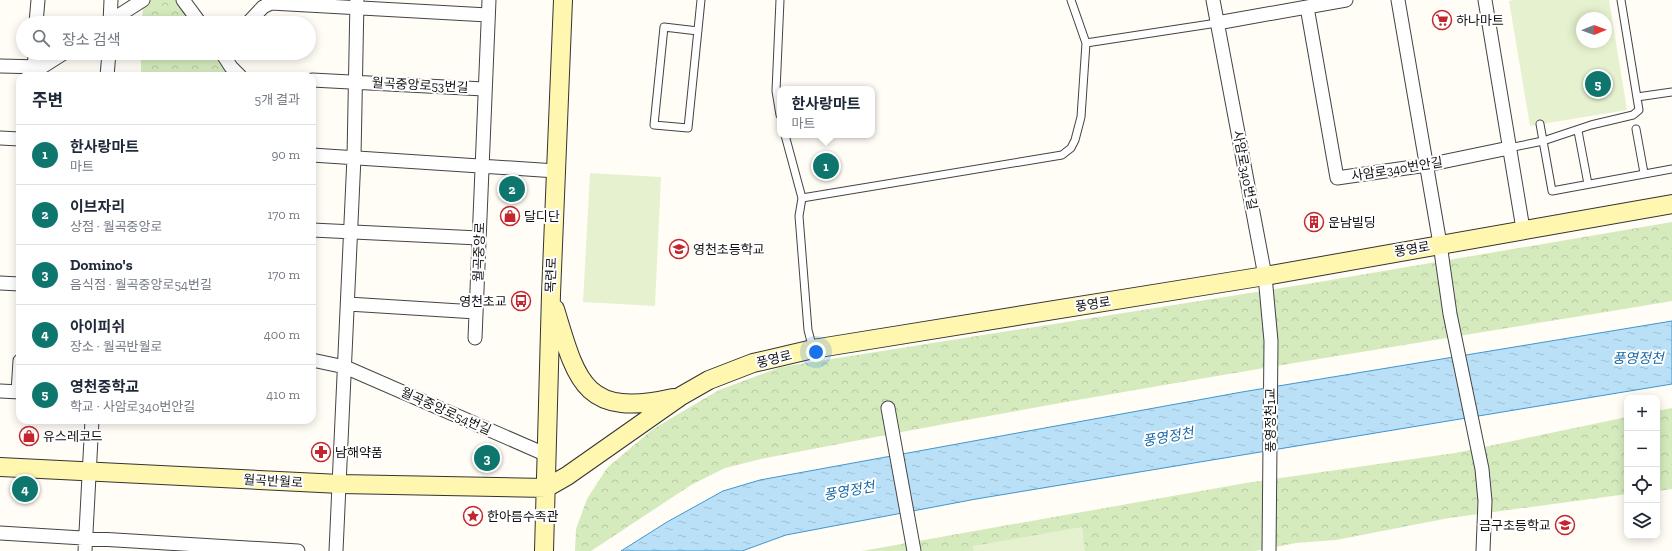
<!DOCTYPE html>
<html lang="ko">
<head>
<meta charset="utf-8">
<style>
	:root { --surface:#fff; --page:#f2f2f3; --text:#1f2937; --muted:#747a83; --line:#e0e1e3; --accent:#0f766e }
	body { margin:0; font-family:"Zilla Slab","Noto Sans KR",serif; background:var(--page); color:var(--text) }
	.controls { position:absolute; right:12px; bottom:12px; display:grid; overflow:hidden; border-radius:8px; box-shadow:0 2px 10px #0003 }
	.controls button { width:36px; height:36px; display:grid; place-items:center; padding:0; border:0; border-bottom:1px solid var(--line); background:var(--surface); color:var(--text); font:20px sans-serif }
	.compass { position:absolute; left:1576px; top:12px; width:36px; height:36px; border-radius:50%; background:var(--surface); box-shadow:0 2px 10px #0003; rotate:89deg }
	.you { position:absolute; left:816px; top:352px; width:14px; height:14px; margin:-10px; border:3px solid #fff; border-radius:50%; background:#1a73e8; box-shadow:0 0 0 6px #1a73e833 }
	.badge { display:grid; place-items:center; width:26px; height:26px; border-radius:50%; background:var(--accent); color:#fff; font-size:13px; font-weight:700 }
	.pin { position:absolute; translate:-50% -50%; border:2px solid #fff; box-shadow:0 1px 4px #0006 }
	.popup { position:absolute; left:777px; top:86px; width:98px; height:52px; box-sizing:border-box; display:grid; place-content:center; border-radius:8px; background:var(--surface); filter:drop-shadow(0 1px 3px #0005); font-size:13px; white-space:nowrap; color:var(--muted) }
	.popup b { font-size:15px; color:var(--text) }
	.popup::after { content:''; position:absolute; left:50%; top:100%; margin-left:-8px; border:8px solid transparent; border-top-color:var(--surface) }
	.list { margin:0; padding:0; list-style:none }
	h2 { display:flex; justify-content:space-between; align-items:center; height:52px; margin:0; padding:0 16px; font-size:17px }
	h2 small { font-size:13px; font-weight:400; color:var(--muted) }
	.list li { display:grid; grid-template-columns:26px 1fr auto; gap:12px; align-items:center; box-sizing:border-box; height:60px; padding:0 16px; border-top:1px solid var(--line) }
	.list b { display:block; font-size:15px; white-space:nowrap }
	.list p { margin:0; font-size:13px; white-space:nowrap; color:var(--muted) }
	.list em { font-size:13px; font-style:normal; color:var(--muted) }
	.icon { flex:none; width:22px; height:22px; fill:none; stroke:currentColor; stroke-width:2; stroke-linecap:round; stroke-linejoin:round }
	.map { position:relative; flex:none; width:1672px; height:551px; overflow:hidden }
	.search { position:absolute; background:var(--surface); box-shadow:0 2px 10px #0003; left:16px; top:16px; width:300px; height:44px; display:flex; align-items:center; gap:10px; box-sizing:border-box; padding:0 14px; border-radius:22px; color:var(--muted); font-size:15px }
	.panel { position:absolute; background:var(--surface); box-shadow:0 2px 10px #0003; left:16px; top:72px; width:300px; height:352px; border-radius:12px }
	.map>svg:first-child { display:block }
	.park { fill:url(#park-crowns) }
	.pitch { fill:#e6f2cf; fill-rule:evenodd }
	.water { fill:url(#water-ripples); stroke:#3f96cf }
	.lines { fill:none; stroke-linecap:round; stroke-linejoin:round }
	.lane-casing { stroke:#444; stroke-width:9 }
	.street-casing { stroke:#444; stroke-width:15 }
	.secondary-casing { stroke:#333; stroke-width:20 }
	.lane { stroke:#fff; stroke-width:7 }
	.street { stroke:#fff; stroke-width:13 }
	.secondary { stroke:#fff6b0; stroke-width:18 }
	.labels { text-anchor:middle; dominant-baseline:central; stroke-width:4; stroke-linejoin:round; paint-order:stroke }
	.poi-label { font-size:13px; fill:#111; stroke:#fff; text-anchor:start }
	.street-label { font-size:13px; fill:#111; stroke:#fff }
	.water-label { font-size:14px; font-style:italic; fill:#1768a6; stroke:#fff }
</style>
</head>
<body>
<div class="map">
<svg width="1672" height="551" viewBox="0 0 1672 551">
	<defs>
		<pattern id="park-crowns" width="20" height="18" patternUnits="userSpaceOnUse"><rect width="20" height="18" fill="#d5ebbd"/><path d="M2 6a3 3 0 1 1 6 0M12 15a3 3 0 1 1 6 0" fill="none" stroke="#b6c8a1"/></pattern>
		<pattern id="water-ripples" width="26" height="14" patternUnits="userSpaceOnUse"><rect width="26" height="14" fill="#b9e0f7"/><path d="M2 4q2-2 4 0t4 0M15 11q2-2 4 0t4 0" fill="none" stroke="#9ebfd3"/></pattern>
	</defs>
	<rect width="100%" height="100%" fill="#fffdf5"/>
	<path class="park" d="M151,0H179L195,23H142L143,6Z
		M141,53H217L235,76H141Z
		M1672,222V301C1368,351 1063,399 761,459L725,468L691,485L591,551H575L576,529L587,499L607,468L653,429L719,390L781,367L1313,283Z
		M1672,408V489L1657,491V411Z
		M1627,417V494L1449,518L1336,540L1296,543L1255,551H862L1246,483L1455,453Z"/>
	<path class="pitch" d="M1513,0H1609L1627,110L1530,126L1509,1ZM1582,18H1606V42H1582Z
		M590,173L661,177L655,306L583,302Z
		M1082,527L1085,551H973V546Z"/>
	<path class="water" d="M1672,321V384L976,499L786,535L742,551H621L667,522L723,491L760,480L1242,392Z"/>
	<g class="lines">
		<g class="lane-casing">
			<path id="lane" d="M780,0L776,91L780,115
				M698,31L664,27L654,125L688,128L701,0
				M1086,43L1217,23
				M1637,97L1672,92
				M1540,124L1552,191L1672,169
				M1636,129L1644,173
				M1578,131L1588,184
				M785,135L802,198L799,216L808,330L813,349
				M1509,148L1543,141L1591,125L1633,115L1639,110L1621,0
				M802,198L1062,155L1071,148L1075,140L1081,117L1086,43L1071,0"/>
		</g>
		<g class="street-casing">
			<path id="street" d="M183,0L200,23
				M1213,0L1265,276L1271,341L1269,551
				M1398,0L1440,244L1450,314L1482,469L1485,501L1483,551
				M1485,0L1523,229
				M1307,7L1337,178L1427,165L1509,148
				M36,23L38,0
				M107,23L143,0
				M110,23L111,0
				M248,23L263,7L271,3L488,15
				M1217,23L1346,0
				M222,53L231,67L240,76
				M0,66L42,67L64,53
				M34,76L35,53
				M107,76L109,53
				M312,80L484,89
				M0,138L20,139
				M312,155L556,171
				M312,230L479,238
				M0,283L20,284
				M348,304L476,312
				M475,338L489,0
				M312,360L345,367L547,455
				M0,391L20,392
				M18,392L20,361
				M888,408L914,551
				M0,533L298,551
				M85,551L92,420
				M336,551L354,157L357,0"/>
		</g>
		<g class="secondary-casing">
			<path id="secondary" d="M555,309C577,383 585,418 673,398
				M0,467L340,484L546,488L567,476L681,396L709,380L753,363L813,349L1265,276L1672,204
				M544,551L551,294L563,0"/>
		</g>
		<use href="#lane" class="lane"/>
		<use href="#street" class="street"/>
		<use href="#secondary" class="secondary"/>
	</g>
	<defs>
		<g id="supermarket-ring" transform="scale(1)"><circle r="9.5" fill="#fff" stroke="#c4262e" stroke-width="1.5"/><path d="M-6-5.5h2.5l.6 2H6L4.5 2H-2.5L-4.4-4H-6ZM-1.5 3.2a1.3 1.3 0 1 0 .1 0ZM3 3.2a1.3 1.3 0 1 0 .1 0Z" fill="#c4262e"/></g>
		<g id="shop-ring" transform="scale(1)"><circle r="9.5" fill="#fff" stroke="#c4262e" stroke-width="1.5"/><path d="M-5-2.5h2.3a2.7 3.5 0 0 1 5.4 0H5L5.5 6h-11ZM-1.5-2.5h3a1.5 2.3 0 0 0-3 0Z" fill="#c4262e"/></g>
		<g id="building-ring" transform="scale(1)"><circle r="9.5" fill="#fff" stroke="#c4262e" stroke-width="1.5"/><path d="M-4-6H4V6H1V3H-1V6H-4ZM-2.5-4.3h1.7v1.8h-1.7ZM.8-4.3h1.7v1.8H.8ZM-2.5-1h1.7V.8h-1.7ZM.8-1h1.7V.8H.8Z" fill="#c4262e"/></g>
		<g id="school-ring" transform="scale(1)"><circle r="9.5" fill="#fff" stroke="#c4262e" stroke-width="1.5"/><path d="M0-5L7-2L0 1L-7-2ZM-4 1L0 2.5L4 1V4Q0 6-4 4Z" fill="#c4262e"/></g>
		<g id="bus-ring" transform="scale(1)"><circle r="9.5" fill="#fff" stroke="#c4262e" stroke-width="1.5"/><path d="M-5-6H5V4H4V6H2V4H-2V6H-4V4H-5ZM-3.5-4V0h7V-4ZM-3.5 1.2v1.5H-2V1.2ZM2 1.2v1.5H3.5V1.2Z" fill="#c4262e"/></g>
		<g id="pharmacy-ring" transform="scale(1)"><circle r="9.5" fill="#fff" stroke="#c4262e" stroke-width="1.5"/><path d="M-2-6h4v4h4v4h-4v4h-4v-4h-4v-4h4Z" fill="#c4262e"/></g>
		<g id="sight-ring" transform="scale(1)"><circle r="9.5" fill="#fff" stroke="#c4262e" stroke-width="1.5"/><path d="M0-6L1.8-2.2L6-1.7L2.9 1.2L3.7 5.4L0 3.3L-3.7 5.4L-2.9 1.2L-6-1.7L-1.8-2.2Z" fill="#c4262e"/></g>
	</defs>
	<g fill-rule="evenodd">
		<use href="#supermarket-ring" x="1442" y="20"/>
		<use href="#shop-ring" x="510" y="216"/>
		<use href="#building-ring" x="1314" y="222"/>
		<use href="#school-ring" x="679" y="249"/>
		<use href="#bus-ring" x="521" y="301"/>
		<use href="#shop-ring" x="29" y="436"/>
		<use href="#pharmacy-ring" x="321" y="452"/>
		<use href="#sight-ring" x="473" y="516"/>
		<use href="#school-ring" x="1565" y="525"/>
	</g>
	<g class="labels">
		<g class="poi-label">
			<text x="1456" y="20">하나마트</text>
			<text x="524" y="216">달디단</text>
			<text x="1328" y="222">운남빌딩</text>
			<text x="693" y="249">영천초등학교</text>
			<text x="507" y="301" text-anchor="end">영천초교</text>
			<text x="43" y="436">유스레코드</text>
			<text x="335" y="452">남해약품</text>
			<text x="487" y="516">한아름수족관</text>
			<text x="1551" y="525" text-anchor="end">금구초등학교</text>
		</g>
		<g class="street-label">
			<text transform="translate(420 85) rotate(3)">월곡중앙로53번길</text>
			<text transform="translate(1397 169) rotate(-9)">사암로340번안길</text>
			<text transform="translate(1245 170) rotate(79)">사암로340번길</text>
			<text transform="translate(1412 249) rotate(-10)">풍영로</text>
			<text transform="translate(479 252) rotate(-88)">월곡중앙로</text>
			<text transform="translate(551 275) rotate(-88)">목련로</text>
			<text transform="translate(1093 304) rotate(-9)">풍영로</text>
			<text transform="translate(774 359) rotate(-14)">풍영로</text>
			<text transform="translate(446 411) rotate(24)">월곡중앙로54번길</text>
			<text transform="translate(1270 420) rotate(-90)">풍영정천1교</text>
			<text transform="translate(273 481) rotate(3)">월곡반월로</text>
		</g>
		<g class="water-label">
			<text x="1638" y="358">풍영정천</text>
			<text transform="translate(1168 437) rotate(-10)">풍영정천</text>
			<text transform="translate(849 491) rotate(-10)">풍영정천</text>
		</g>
	</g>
</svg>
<div class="controls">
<button>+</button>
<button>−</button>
<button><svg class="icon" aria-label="locate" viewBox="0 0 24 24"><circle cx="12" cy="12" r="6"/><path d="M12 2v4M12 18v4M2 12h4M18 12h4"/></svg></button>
<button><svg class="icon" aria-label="layers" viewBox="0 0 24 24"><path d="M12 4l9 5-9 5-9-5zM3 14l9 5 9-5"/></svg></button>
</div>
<svg class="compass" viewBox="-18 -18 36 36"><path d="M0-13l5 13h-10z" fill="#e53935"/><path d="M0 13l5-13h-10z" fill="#747a83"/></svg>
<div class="you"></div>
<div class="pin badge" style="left:826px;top:166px">1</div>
<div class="popup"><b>한사랑마트</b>마트</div>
<div class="pin badge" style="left:512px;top:189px">2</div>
<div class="pin badge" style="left:487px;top:458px">3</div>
<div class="pin badge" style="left:25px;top:489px">4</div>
<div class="pin badge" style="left:1598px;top:84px">5</div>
<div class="search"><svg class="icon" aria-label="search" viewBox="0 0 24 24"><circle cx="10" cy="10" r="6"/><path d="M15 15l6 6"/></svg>장소 검색</div>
<section class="panel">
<h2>주변<small>5개 결과</small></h2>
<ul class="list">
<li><span class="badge">1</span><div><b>한사랑마트</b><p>마트</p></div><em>90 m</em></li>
<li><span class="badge">2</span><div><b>이브자리</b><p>상점 · 월곡중앙로</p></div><em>170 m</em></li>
<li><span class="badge">3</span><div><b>Domino's</b><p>음식점 · 월곡중앙로54번길</p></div><em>170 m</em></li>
<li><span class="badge">4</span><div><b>아이피쉬</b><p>장소 · 월곡반월로</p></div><em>400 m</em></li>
<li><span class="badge">5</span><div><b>영천중학교</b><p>학교 · 사암로340번안길</p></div><em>410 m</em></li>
</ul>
</section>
</div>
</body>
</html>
